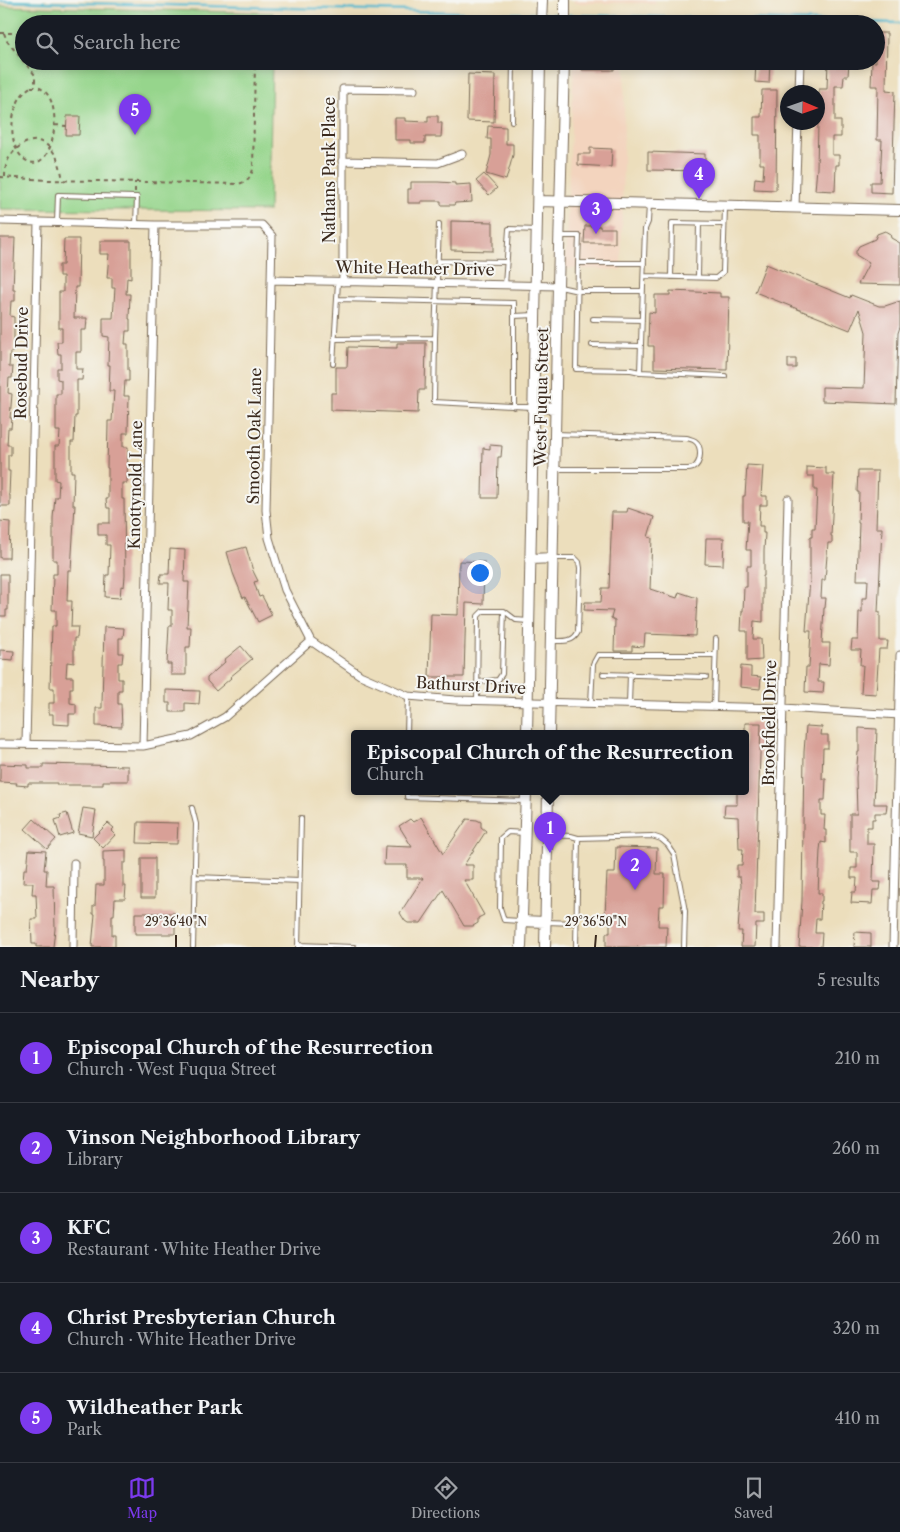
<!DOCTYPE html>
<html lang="en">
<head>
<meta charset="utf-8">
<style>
	:root { --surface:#171b24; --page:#20242c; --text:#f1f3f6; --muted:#9ea1a6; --line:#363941; --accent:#7c3aed }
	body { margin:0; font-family:"Libre Caslon Text",serif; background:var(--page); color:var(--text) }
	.compass { position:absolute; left:780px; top:85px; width:45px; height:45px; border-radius:50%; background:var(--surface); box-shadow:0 2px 8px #0003; rotate:92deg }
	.you { position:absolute; left:479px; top:572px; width:18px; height:18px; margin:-12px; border:4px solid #fff; border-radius:50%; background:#1a73e8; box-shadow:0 0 0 8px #1a73e833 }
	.badge { display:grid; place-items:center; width:32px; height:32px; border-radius:50%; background:var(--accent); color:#fff; font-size:16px; font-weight:700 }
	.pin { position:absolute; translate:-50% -41px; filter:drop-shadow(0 1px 2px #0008) }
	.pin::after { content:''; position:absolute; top:26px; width:18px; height:15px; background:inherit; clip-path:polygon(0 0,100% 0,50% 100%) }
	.popup { position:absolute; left:351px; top:730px; width:398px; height:65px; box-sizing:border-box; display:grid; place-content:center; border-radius:5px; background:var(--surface); filter:drop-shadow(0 1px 4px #0005); font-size:16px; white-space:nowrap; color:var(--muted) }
	.popup b { font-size:19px; color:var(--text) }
	.popup::after { content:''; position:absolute; left:50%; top:100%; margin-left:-10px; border:10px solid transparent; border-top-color:var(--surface) }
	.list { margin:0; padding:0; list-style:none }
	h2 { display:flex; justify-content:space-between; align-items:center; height:65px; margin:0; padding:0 20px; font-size:21px }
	h2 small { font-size:16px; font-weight:400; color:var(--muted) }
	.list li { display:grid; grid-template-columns:32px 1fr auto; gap:15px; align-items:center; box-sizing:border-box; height:90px; padding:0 20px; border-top:1px solid var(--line) }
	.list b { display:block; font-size:19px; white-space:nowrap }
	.list p { margin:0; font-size:16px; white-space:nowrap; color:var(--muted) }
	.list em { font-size:16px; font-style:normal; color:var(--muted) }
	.icon { flex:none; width:28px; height:28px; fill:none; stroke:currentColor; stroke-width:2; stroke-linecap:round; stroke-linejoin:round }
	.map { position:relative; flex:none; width:900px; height:947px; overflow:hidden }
	.search { position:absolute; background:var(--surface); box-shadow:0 2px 8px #0003; left:15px; right:15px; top:15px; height:55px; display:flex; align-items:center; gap:12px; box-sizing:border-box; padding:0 18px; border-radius:28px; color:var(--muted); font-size:19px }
	.sheet { height:515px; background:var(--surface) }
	nav { display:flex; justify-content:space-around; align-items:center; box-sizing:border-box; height:70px; border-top:1px solid var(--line); background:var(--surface); font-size:14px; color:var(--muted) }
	nav a { display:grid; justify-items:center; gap:2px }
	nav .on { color:var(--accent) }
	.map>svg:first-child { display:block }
	.built { fill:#f3d4be }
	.green { fill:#96d58c; stroke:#688055 }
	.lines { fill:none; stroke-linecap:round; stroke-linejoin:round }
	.stream { stroke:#51b8cf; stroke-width:2.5 }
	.building { fill:#d8a097 }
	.lane-casing { stroke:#796955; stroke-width:6 }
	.street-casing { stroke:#796955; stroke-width:9 }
	.secondary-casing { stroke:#796955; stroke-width:12 }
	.path { stroke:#796955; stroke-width:2; stroke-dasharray:4 4; stroke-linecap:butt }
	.lane { stroke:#fff; stroke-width:4 }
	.street { stroke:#fff; stroke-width:7 }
	.secondary { stroke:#fff; stroke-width:10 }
	.ticks { fill:none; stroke:#3b2a1e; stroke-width:2 }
	.labels { text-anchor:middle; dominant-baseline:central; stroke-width:4; stroke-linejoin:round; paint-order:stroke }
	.street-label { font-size:16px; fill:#3b2a1e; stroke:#f6f6f2 }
	.ticks-label { font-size:12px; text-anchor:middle; fill:#3b2a1e; stroke:#f6f6f2; stroke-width:4; stroke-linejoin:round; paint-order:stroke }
</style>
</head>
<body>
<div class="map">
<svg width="900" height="947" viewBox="0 0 900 947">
	<rect width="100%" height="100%" fill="#f6f6f2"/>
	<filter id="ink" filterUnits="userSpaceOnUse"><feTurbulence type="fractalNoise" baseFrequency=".02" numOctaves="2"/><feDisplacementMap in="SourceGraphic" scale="10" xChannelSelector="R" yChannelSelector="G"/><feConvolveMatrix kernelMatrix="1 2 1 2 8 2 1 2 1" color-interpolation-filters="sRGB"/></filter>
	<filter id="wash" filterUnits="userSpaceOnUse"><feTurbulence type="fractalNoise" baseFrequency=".0096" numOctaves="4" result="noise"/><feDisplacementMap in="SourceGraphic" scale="20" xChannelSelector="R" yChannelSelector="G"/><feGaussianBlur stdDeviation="1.12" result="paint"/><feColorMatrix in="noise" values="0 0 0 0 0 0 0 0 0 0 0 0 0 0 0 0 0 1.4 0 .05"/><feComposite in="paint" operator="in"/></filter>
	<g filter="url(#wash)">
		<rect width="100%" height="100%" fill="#ecdebc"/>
		<path class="built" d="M574,0H655V3H574Z
			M574,61H625L621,270L565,268Z"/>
		<path class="green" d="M0,6L273,13V24H24V61H272L269,211L0,209Z"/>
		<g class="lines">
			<path class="stream" d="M0,1L538,14
				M544,14L563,15
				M569,15L900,23"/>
		</g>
		<g id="blocks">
			<path class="building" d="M876,33H887L886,90L895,91L892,193L871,192V182H880L882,140H877L878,86H871L872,62H876Z
				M582,61H614V70H582Z
				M756,61H770L769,83L755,82Z
				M828,61L849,62L848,76H844L843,86H835V121H841V137H832V155H839V165H836L835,191L815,190L817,168L818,124H819V89H827Z
				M468,74L495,75L494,122L467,121Z
				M762,90H777L776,190L754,189L755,178L763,179L764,164H760V135H754V117H761Z
				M67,116H80L79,135H66Z
				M428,116H438V123H442L441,137H425V143H411V140H395V118H405V121L428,122Z
				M488,126L506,127V144H513V155L506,180L486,174L491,155V139H487Z
				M590,148L612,149L611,167L578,165V154H590Z
				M648,152L705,154V171L648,170Z
				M484,174L497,188L489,195L476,181Z
				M411,182H438L455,183V185L471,184L472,202L455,203L454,205H441V201H421V203H408V189H411Z
				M451,221L493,222V251L451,250Z
				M585,226H600V228H615V243H584Z
				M885,231L890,234L891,238L900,243V285L858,284L869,263L856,255V251L859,246L875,239L877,234Z
				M0,238H15L13,290H15V301H11L10,316L14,317V342L13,352H10L9,367H13L12,378H9L8,393L12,394L10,418H12L11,428H8L7,445H11V455H8V471H10L9,495H10V506H0Z
				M64,239H79L78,287H75L74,318H87L86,330H81V352H76V369H83L82,380H77V416H75L74,442H71V472H74L73,505H75L71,570H68L67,601H72L71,627H78L77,638H74V663L67,662L66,677H73V688H70V703L76,704V714H69V725L53,724V714H49V703H54V688H50L52,626H56V610H52L53,574H57V560H53V518L55,497H58L59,481L55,480V446H59L60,431H56V394H61V380L57,379V368H61V354H58L57,342H62V328H59V292H63V276H59V265H63Z
				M100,241H131V279L127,278L126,294H130L129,319H130V331H126L125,344H128V370H129V381H125L124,396H129L128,433H123V447H128L127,483H122V499H124L125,576L124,587L121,586L120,598L105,597L106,575H109L110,545H106V535H98V523H110V508H107L106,499H108V468H107L108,424V421H112L114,391H109L110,365H108L109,337L103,336V318H113L115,288H112V278H107L109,254H100Z
				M766,264L850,298L851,295L879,306H885L900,301V327L898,333L896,404L822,401V387L864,388L866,332L859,309L850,330L755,292Z
				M670,291L720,293V297H729L727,370L654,368V346H648L649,312L655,313V295H670Z
				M397,343H426L425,390H419L418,413L331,410V393H336V367H347L348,347L397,348Z
				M788,359H796V368H788Z
				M490,445L502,446L501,457H498L497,498H482L483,448L490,449Z
				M747,465L763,466L761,496H767V505H760L759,526H763V533H765L764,551V576H763V622L754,621L753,639H761L762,660L747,661V631H741L742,611H743L744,587H747V566H751V550H746L748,521H743V496H745Z
				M807,467L826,468V474H834L831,536H832V543H828L825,580H822L821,598H826L825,608H824L822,643H830L829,665L819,664L818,682H824L823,693L805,692L806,667H809L811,631H806L810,579V537H812V528H815L817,490H814V476H807Z
				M858,471H878L876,528H882L878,612H880V641H888L887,649H879L876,694L861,693L863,665H860L861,650H851L852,640H858L859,612H862V598H867L868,580H857L859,523H858L859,492H857Z
				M628,508L654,517L648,537L652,538L650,589L677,598L679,592L697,598L695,636L645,634L644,647L632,646V651H614L615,620L611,618L613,611L584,610L585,602H601L602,588H609L612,512H627Z
				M0,521L10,522L9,558H0Z
				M706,538H724L723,565L705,564Z
				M246,547L253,571L258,581L254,582L259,597L262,596L272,615L258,622L245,597L243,598L233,573L227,552Z
				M170,549L185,550L184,582H189L187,627H191L190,647H186V675H171V664H167L169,626H172V610H168L169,583H160L161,574H169Z
				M459,561L484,562L483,604L466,603L464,677H429L431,614L458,615Z
				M0,574H8V610H6V616H0Z
				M104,627L124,628L123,638H119V653H123L122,663H118V679H122V690H118V704H121L122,727L96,726V708H102V704Z
				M241,646L252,659L230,677L231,678L216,691L207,681V678L225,662L224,660Z
				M0,650L14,651L13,660L0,659Z
				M741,666L751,667V676L761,677L760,689L740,687Z
				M166,690L200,691L199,704L185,703V712H170V703H166Z
				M745,723H761L755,914H764V924H756L755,947H741L742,931H738L741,885L740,877H737V865H742L743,849H739L738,817L724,816L725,805H737V792H745Z
				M806,726L822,727L821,735H828V748H823L822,779H826L825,800H821V815H825L824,830H826V843L821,842L820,850L818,893H822V901H821L820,919H816L815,933H822L821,947H799L802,901L804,752Z
				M859,728L877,729L874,804H887L886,813H875V819H872V827H867V844H874L873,882H881L880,890H873L872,904L851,903L852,892H856L857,878H851V868H857V852H850V814H857L856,778L858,752H859Z
				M0,764L28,765V768H43V764L128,766V781H103V785H57V783H28V786L16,785L17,783L0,782Z
				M83,808L96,810L92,836L78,833Z
				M67,813L73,833L60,837L55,820L61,818L60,815Z
				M421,817L443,854L467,819L477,820L481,822V827L486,831L464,865H473V880H464L484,915L478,918V923L473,926H464L443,890L421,923H408L405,921L400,913L423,878H407V865H384L385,846L412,847L399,826L410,819L413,822Z
				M34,819L56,839L47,849L25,829Z
				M138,822L178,823L177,844L137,843Z
				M108,823L114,828L111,831L115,835L103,848L93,838Z
				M616,847L657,848L656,874H665L664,906H659L658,926H667L666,947H606V933H610V915H605L607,873H615Z
				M29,850L46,851L44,870H47L46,886H54L55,929L53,947H36V944H32L31,919H37L36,894H32L33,883H23L24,869H27Z
				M126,850V863H123V886H126L125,899H115L114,915H112V935H115V947H92L95,914H93V906H95L96,885H104V861H103V851Z
				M141,858H155V898H141Z
				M135,913H175V934H135Z
				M855,932L871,933V947H854Z"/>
		</g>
	</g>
	<g filter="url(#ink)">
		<use href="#blocks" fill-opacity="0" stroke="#796955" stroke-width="1"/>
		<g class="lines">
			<g class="lane-casing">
				<path id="lane" d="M463,62H513
					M565,64L572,65L576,61
					M512,121L513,62L538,63
					M57,222L58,195L135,197H137L136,224
					M560,236H579L578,263
					M438,261L506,262
					M644,263H578L576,369L631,370L640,372L725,376
					M644,276L716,278L723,272L725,207
					M671,277L672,223L724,224
					M698,277L699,224
					M505,285L509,229L537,230
					M560,287L578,291H643
					M337,299L514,303V407
					M514,316L535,315
					M593,319L642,320
					M435,338L439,224
					M334,339L435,338L434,402L532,407
					M592,345L641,346
					M333,364L338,282
					M640,372L645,229L648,222L649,205
					M554,469H685C688,469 691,469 693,468C702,463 702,446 695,441C692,439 689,439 687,438L555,434
					M552,641C562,641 573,643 578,632L580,568L579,562L575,558H553
					M603,674L706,677
					M477,682L498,680L502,674L504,611
					M477,701L478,616L483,611H504L516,620L528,621
					M591,703L593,664L598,655H715
					M629,704L630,674
					M714,707L716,639
					M407,734L408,696
					M407,792V797L524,801
					M192,808L196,824L193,947
					M547,835L571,836L578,838L576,947
					M578,838L652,836L661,839L668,845L674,854L685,911L684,947
					M195,877L300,881
					M520,921L504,920L500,908L501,838L508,832L525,833
					M546,922L576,923
					M298,945L354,947
					M298,947L301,818"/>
			</g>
			<g class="street-casing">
				<path id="street" d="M799,92L800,61
					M342,161L438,163L462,154
					M795,207L798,122
					M0,221L155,225H262L272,236L266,510L269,538L285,590L311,641L360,675L408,696L455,700L783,708L900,715
					M271,280L558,286
					M343,282V89L414,90
					M0,744L143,746L191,736L225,717L311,641
					M26,744L38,222
					M143,746L155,225
					M73,947L74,863
					M777,947L788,499
					M893,947L900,655"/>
			</g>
			<g class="secondary-casing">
				<path id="secondary" d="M565,0V24
					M541,24L542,0
					M540,63L564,64
					M538,201L900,210
					M533,407L555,408
					M531,559L553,558
					M527,734L540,61
					M549,734L558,286L564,61
					M522,921L545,922
					M521,947L526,792
					M545,947L548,792"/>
			</g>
			<path class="path" d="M0,33H24
				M4,33L7,41L35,75V87
				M31,87C68,83 57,177 27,161C4,148 10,98 31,87Z
				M55,125L67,126
				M0,177L48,180L238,184C246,182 251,178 253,169L255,61
				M5,177C5,170 6,163 9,158C18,143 37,133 51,149C59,158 61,169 63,181
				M135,192V182"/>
			<use href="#lane" class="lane"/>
			<use href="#street" class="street"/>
			<use href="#secondary" class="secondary"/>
		</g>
	</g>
	<path class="ticks" d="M176,947V935M595,947L596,935"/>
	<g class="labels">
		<g class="street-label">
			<text transform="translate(329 170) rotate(-90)">Nathans Park Place</text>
			<text transform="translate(415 268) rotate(1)">White Heather Drive</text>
			<text transform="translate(21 363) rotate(-89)">Rosebud Drive</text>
			<text transform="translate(541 397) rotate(-89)">West Fuqua Street</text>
			<text transform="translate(254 436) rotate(-89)">Smooth Oak Lane</text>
			<text transform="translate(135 485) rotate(-89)">Knottynold Lane</text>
			<text transform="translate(471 685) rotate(3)">Bathurst Drive</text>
			<text transform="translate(769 723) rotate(-89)">Brookfield Drive</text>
		</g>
	</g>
	<g class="ticks-label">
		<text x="176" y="926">29°36'40"N</text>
		<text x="596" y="926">29°36'50"N</text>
	</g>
</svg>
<svg class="compass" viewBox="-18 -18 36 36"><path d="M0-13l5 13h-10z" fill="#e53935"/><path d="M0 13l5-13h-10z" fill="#9ea1a6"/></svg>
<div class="you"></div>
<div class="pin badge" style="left:550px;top:853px">1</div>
<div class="popup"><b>Episcopal Church of the Resurrection</b>Church</div>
<div class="pin badge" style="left:635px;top:890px">2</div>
<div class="pin badge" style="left:596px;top:234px">3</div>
<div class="pin badge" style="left:699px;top:199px">4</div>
<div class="pin badge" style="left:135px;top:135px">5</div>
<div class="search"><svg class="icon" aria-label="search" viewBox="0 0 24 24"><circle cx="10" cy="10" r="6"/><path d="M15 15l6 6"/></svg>Search here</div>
</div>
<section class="sheet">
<h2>Nearby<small>5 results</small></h2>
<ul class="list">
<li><span class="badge">1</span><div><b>Episcopal Church of the Resurrection</b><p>Church · West Fuqua Street</p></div><em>210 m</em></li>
<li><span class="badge">2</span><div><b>Vinson Neighborhood Library</b><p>Library</p></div><em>260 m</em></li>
<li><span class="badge">3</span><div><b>KFC</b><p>Restaurant · White Heather Drive</p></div><em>260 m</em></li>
<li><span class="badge">4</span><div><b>Christ Presbyterian Church</b><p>Church · White Heather Drive</p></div><em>320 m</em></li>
<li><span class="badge">5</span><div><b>Wildheather Park</b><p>Park</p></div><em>410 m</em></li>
</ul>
</section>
<nav>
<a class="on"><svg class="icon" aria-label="map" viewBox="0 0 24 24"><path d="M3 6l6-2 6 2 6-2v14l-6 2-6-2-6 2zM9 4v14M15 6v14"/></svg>Map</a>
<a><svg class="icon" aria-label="directions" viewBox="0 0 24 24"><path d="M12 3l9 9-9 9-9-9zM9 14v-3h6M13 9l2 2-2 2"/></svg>Directions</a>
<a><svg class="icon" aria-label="saved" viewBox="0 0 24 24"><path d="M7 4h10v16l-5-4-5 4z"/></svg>Saved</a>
</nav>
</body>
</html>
